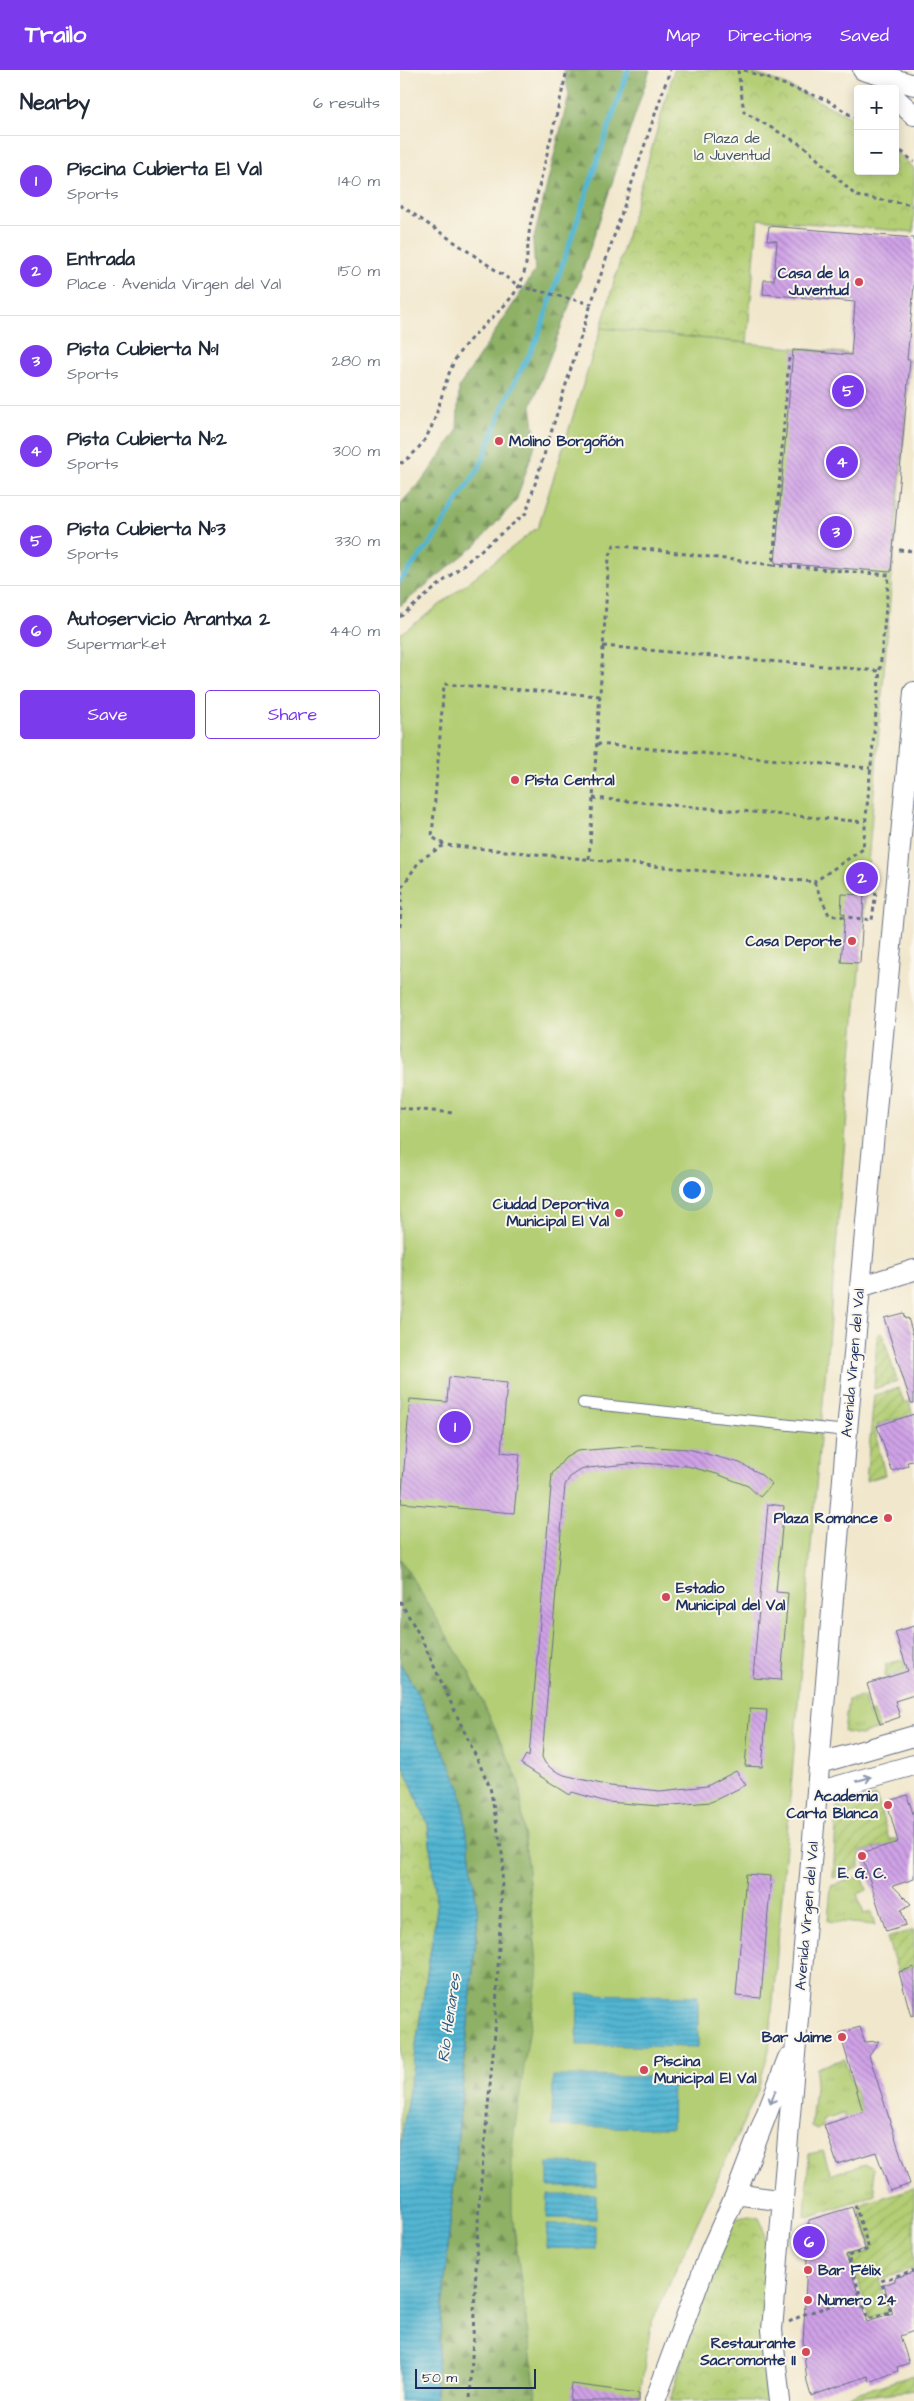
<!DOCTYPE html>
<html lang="en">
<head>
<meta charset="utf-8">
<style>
	:root { --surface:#fff; --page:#f6f6f7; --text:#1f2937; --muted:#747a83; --line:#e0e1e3; --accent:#7c3aed }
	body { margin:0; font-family:"Architects Daughter",sans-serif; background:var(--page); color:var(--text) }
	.controls { position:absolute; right:15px; top:15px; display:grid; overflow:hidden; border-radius:5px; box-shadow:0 2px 12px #0003 }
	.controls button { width:45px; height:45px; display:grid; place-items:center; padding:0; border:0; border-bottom:1px solid var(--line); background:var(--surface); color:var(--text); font:25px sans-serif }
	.scale { position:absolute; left:15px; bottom:12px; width:121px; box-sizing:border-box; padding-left:5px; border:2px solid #1b2f5e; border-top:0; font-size:14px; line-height:18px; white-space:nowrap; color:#1b2f5e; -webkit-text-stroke:4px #fbf7ec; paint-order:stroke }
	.you { position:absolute; left:291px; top:1119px; width:18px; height:18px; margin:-12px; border:4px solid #fff; border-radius:50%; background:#1a73e8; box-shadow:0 0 0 8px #1a73e833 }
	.badge { display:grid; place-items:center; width:32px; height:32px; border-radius:50%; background:var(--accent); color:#fff; font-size:16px; font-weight:700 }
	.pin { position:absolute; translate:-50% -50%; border:2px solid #fff; box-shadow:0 1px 5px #0006 }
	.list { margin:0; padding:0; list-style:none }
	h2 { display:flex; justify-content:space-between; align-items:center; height:65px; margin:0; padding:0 20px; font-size:21px }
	h2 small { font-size:16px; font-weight:400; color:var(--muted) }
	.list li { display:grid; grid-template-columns:32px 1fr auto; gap:15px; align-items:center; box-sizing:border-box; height:90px; padding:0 20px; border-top:1px solid var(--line) }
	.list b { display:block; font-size:19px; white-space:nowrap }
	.list p { margin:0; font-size:16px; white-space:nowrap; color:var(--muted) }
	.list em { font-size:16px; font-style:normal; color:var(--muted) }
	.actions { display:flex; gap:10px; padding:15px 20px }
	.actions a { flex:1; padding:11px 0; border:1px solid var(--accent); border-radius:5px; text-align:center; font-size:18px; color:var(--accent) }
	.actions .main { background:var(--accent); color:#fff }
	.map { position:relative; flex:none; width:514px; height:2331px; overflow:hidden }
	header { display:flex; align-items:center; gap:30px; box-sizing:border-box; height:70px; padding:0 25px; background:var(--accent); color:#fff }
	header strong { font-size:24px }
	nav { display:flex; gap:28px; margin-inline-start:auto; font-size:18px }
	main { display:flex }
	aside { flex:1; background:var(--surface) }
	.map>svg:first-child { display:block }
	.grass { fill:url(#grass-tufts); stroke:#677e69 }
	.forest { fill:url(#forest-firs); stroke:#547062 }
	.park { fill:url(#park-crowns); stroke:#677e69 }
	.garden { fill:url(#garden-furrows); stroke:#677e69 }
	.pitch { fill:#b3ce74; stroke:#677e69 }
	.water { fill:url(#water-rules); stroke:#377298 }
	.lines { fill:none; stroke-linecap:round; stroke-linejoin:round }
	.stream { stroke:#53b6d2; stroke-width:5 }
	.building { fill:url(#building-back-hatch) }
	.service-casing { stroke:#666f84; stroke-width:12 }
	.minor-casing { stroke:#666f84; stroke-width:22 }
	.path { stroke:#666f84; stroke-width:3; stroke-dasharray:4 4; stroke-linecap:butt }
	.service { stroke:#fff; stroke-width:10 }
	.minor { stroke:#fff; stroke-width:20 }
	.oneway { stroke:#8d97ae }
	.poi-dot { fill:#d1495b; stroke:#fbf7ec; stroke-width:2 }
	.labels { text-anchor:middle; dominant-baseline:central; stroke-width:4; stroke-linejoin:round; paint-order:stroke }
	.park-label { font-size:15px; fill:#415764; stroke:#fbf7ec }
	.poi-label { font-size:15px; font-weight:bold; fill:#1b2f5e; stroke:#fbf7ec; text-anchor:end }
	.street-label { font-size:15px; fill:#1b2f5e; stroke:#fbf7ec }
	.water-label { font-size:16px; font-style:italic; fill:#2c5881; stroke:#fbf7ec }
</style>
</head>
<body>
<header>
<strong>Trailo</strong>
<nav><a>Map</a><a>Directions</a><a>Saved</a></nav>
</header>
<main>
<aside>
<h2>Nearby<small>6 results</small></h2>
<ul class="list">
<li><span class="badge">1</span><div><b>Piscina Cubierta El Val</b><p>Sports</p></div><em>140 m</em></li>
<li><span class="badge">2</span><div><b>Entrada</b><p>Place · Avenida Virgen del Val</p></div><em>150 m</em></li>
<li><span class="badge">3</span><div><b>Pista Cubierta Nº1</b><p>Sports</p></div><em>280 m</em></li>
<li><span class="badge">4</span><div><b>Pista Cubierta Nº2</b><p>Sports</p></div><em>300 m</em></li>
<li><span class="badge">5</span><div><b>Pista Cubierta Nº3</b><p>Sports</p></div><em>330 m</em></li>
<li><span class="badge">6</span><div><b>Autoservicio Arantxa 2</b><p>Supermarket</p></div><em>440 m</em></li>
</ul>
<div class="actions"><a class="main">Save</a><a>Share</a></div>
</aside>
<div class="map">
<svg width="514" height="2331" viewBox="0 0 514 2331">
	<defs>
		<pattern id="grass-tufts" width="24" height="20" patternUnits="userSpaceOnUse" patternTransform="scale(1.25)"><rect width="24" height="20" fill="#b3ce74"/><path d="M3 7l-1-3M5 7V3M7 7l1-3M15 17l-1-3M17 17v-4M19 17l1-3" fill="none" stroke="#99b167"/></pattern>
		<pattern id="forest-firs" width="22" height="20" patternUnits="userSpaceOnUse" patternTransform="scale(1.25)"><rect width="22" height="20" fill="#8eb166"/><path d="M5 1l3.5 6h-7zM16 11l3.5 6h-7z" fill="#739057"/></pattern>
		<pattern id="park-crowns" width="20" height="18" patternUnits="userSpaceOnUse" patternTransform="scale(1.25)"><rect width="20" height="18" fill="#b3ce74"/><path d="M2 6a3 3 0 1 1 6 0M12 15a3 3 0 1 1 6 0" fill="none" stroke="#99b167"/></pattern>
		<pattern id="garden-furrows" width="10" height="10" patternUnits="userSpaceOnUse" patternTransform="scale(1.25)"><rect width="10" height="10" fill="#b3ce74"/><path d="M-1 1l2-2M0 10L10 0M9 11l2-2" fill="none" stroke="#99b167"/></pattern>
		<pattern id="water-rules" width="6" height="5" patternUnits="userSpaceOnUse" patternTransform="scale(1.25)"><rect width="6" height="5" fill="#53b6d2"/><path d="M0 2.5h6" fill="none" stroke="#4494ae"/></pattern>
		<pattern id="building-back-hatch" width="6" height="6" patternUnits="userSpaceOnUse" patternTransform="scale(1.25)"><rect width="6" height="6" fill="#d0a2e7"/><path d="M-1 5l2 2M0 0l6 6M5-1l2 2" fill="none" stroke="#a884be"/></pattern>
	</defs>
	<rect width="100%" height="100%" fill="#fbf7ec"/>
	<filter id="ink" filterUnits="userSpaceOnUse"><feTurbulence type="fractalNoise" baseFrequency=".02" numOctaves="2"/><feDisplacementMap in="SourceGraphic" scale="10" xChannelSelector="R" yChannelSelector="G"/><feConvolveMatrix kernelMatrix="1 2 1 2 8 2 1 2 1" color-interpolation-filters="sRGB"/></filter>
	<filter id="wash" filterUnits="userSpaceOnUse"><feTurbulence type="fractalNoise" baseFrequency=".0096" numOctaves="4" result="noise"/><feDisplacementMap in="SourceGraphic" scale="20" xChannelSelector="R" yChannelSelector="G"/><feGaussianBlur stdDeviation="1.12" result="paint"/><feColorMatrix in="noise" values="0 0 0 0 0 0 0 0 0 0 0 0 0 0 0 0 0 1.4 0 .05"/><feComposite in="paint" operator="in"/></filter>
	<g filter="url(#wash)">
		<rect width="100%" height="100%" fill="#f1e7cc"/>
		<path class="grass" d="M464,1626L468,1643L473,1642L479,1659L460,1665L444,1662L448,1630Z
			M462,1806L467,1820L457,1824L464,1844L471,1842L475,1855L428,1851L431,1816Z
			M444,1989L467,2053L450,2057L444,2044L423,2050V2057L417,2059L411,2056L417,1998Z
			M423,2081L430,2102L432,2104L466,2094L473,2098L475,2125L408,2147L405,2146L409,2084Z"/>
		<path class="forest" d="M164,0H250L181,205L131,336L136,372L116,431L76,475L0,536V434L26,406L57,361L59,317L135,201L133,172L169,25Z
			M0,1488L69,1602L119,1711L138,1903L119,2044L114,2161L137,2331H34L78,1844L19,1626L0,1593Z"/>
		<path class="park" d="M274,0H345L384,14L458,51V101H495V81L514,98V162L358,149L347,273L201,258Z
			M0,1687L28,1755L37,1838L0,2078Z
			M351,2146L359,2148L363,2157L366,2178L367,2331H271L290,2256L329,2158L338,2148Z"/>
		<path class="garden" d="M482,1263L497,1311L474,1319L477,1265Z
			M499,1318L504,1333L509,1331L514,1350L504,1363L499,1348L477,1355L478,1359L475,1360L485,1405L466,1411L474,1325Z
			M503,1590L512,1616L494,1607H485L486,1594Z
			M476,1726L489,1769H497L502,1784L489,1789L484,1776L460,1782V1797L433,1808L437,1736Z
			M514,1860V1897L498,1902L487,1868Z
			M514,2118V2198L479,2210L489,2242L470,2248L450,2187L472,2180L458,2135Z
			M514,2305V2320L434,2330Z"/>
		<path class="pitch" d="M201,258L510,290L369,1980L358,2020L251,2254L239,2331H137L112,2143V2077L138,1903L119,1711L69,1602L0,1488V564L32,541L138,457Z"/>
		<path class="water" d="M0,1593L19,1626L61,1720L78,1844L34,2331H0V2078L37,1838L28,1755L0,1687Z
			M178,1924L298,1926V1977L177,1975Z
			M153,2006L273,2007L272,2058L152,2056Z
			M148,2093L196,2094V2117H148Z
			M148,2125H196V2149L147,2148Z
			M147,2155H195V2179L146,2178Z"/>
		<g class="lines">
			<path class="stream" d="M0,511L32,471L80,396L106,329L138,267L228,0"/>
		</g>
		<g id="blocks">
			<path class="building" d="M369,156L514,168V215L507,290H510L491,502L375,493L393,280L451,285L455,232L363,224L364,210H374L377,171L367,170Z
				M442,824L464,825L460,893L441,892L445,844L441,843Z
				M503,1243L505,1249L508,1248L514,1268V1333H511L484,1248Z
				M49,1307L107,1313L101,1382L120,1384L114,1443L1,1433L10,1329L47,1332Z
				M514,1344V1391L507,1392L508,1396L492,1401L477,1356Z
				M238,1376L288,1379L340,1393L359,1403L372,1414L360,1427L348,1416L317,1404L287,1396L239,1393L188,1398L181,1400L170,1407L165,1415L142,1687L145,1693L152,1699L164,1705L210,1716L260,1721L307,1716L336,1701L346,1715L311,1732L260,1736L207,1732L172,1722L170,1725L121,1694L126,1685L129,1687L152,1404L165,1388L177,1381Z
				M368,1434L384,1436L376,1522L388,1523L381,1610L353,1608Z
				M514,1556V1625L495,1631L500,1647L480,1654L467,1614L508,1601L495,1562Z
				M350,1639L367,1640L362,1697L345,1696Z
				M507,1725L514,1747V1809L493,1816L511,1834L501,1840L506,1855L486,1861L461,1783L498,1772L487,1732Z
				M346,1804L371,1806L361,1928L336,1926Z
				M514,1897V1945L511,1946L499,1902Z
				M460,1957L465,1972L479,1971L469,1985L510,2114L490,2121L476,2082L437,2094L424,2055L463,2042L440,1963Z
				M452,2137L465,2179L446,2185L467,2252L493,2244L484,2215L495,2211V2208L514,2202V2261L500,2266L509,2293L497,2297L498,2301L470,2312L468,2306L411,2326L407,2312L403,2274L409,2150Z
				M172,2314L239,2323V2331H170Z"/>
		</g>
	</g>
	<g filter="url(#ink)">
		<use href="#blocks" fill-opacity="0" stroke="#666f84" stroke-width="1"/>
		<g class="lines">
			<g class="service-casing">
				<path id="service" d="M183,1333L447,1361"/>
			</g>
			<g class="minor-casing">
				<path id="minor" d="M463,0L514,15
					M495,28L514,45
					M460,1217L514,1200
					M420,1693L514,1666
					M417,1722L514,1695
					M336,2124L383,2131
					M255,2331L310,2182L336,2124L388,1988
					M380,2331L372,2260L447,1361L514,622"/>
			</g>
			<path class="path" d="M338,0L344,42L405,77L456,126L514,135
				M344,0L427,30L458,50
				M495,76L514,92
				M0,135L119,216L191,234L270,0
				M0,392L2,393C42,364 35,328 56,288C70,263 107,240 120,214C130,193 126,169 132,147C143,98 156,49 167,0
				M499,480L514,481
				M373,495L489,505L463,779L414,812
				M0,547L126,443L191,234
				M203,576L479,601
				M200,626L44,614L32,767L45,775L414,812L429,845L472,850L476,821H479
				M197,674L470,698
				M193,728L465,752
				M189,789L209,488L214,475L373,495L389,288
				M0,857L2,817L20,790L44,775
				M0,1038L54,1043
				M0,1531L20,1566L90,1717L103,1789L95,1962L79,2133L70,2331
				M455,2135L469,2179L448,2186L468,2249L491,2243L481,2211L514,2200
				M389,2252L405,2244L462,2226"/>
			<use href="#service" class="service"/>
			<use href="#minor" class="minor"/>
		</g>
		<defs><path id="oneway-shaft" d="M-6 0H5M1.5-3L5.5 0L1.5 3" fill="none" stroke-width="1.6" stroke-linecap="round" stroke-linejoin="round" transform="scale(1.25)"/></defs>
		<g class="oneway">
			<use href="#oneway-shaft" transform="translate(464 1709) rotate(-16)"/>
			<use href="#oneway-shaft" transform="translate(373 2027) rotate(111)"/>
		</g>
	</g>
	<g class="poi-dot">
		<circle cx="459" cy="212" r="5"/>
		<circle cx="99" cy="371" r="5"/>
		<circle cx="115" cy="710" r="5"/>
		<circle cx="452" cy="871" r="5"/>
		<circle cx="219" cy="1143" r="5"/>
		<circle cx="488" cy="1448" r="5"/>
		<circle cx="266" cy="1527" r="5"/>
		<circle cx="488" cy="1735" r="5"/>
		<circle cx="462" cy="1786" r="5"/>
		<circle cx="442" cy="1967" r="5"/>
		<circle cx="244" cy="2000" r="5"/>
		<circle cx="408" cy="2200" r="5"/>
		<circle cx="408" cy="2230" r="5"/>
		<circle cx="406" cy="2282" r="5"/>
	</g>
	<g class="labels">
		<g class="park-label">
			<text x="332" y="68">Plaza de<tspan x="332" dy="17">la Juventud</tspan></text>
		</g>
		<g class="poi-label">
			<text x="449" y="203">Casa de la<tspan x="449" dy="17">Juventud</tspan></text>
			<text x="109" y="371" text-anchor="start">Molino Borgoñón</text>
			<text x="125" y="710" text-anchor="start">Pista Central</text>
			<text x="442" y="871">Casa Deporte</text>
			<text x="209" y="1134">Ciudad Deportiva<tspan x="209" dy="17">Municipal El Val</tspan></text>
			<text x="478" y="1448">Plaza Romance</text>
			<text x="276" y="1518" text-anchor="start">Estadio<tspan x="276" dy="17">Municipal del Val</tspan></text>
			<text x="478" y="1726">Academia<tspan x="478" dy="17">Carta Blanca</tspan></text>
			<text x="462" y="1803" text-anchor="middle">E. G. C.</text>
			<text x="432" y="1967">Bar Jaime</text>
			<text x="254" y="1991" text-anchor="start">Piscina<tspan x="254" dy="17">Municipal El Val</tspan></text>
			<text x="418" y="2200" text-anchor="start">Bar Félix</text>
			<text x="418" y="2230" text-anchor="start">Numero 24</text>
			<text x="396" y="2273">Restaurante<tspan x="396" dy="17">Sacromonte II</tspan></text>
		</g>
		<g class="street-label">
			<text transform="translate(453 1293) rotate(-85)">Avenida Virgen del Val</text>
			<text transform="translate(407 1846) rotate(-85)">Avenida Virgen del Val</text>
		</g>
		<g class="water-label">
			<text transform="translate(49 1948) rotate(-82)">Río Henares</text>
		</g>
	</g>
</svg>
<div class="controls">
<button>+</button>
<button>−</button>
</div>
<div class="scale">50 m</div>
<div class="you"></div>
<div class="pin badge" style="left:55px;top:1357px">1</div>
<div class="pin badge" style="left:462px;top:808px">2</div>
<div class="pin badge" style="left:436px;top:462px">3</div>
<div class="pin badge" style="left:442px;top:392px">4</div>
<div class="pin badge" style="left:448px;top:321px">5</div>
<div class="pin badge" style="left:409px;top:2172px">6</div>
</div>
</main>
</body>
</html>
